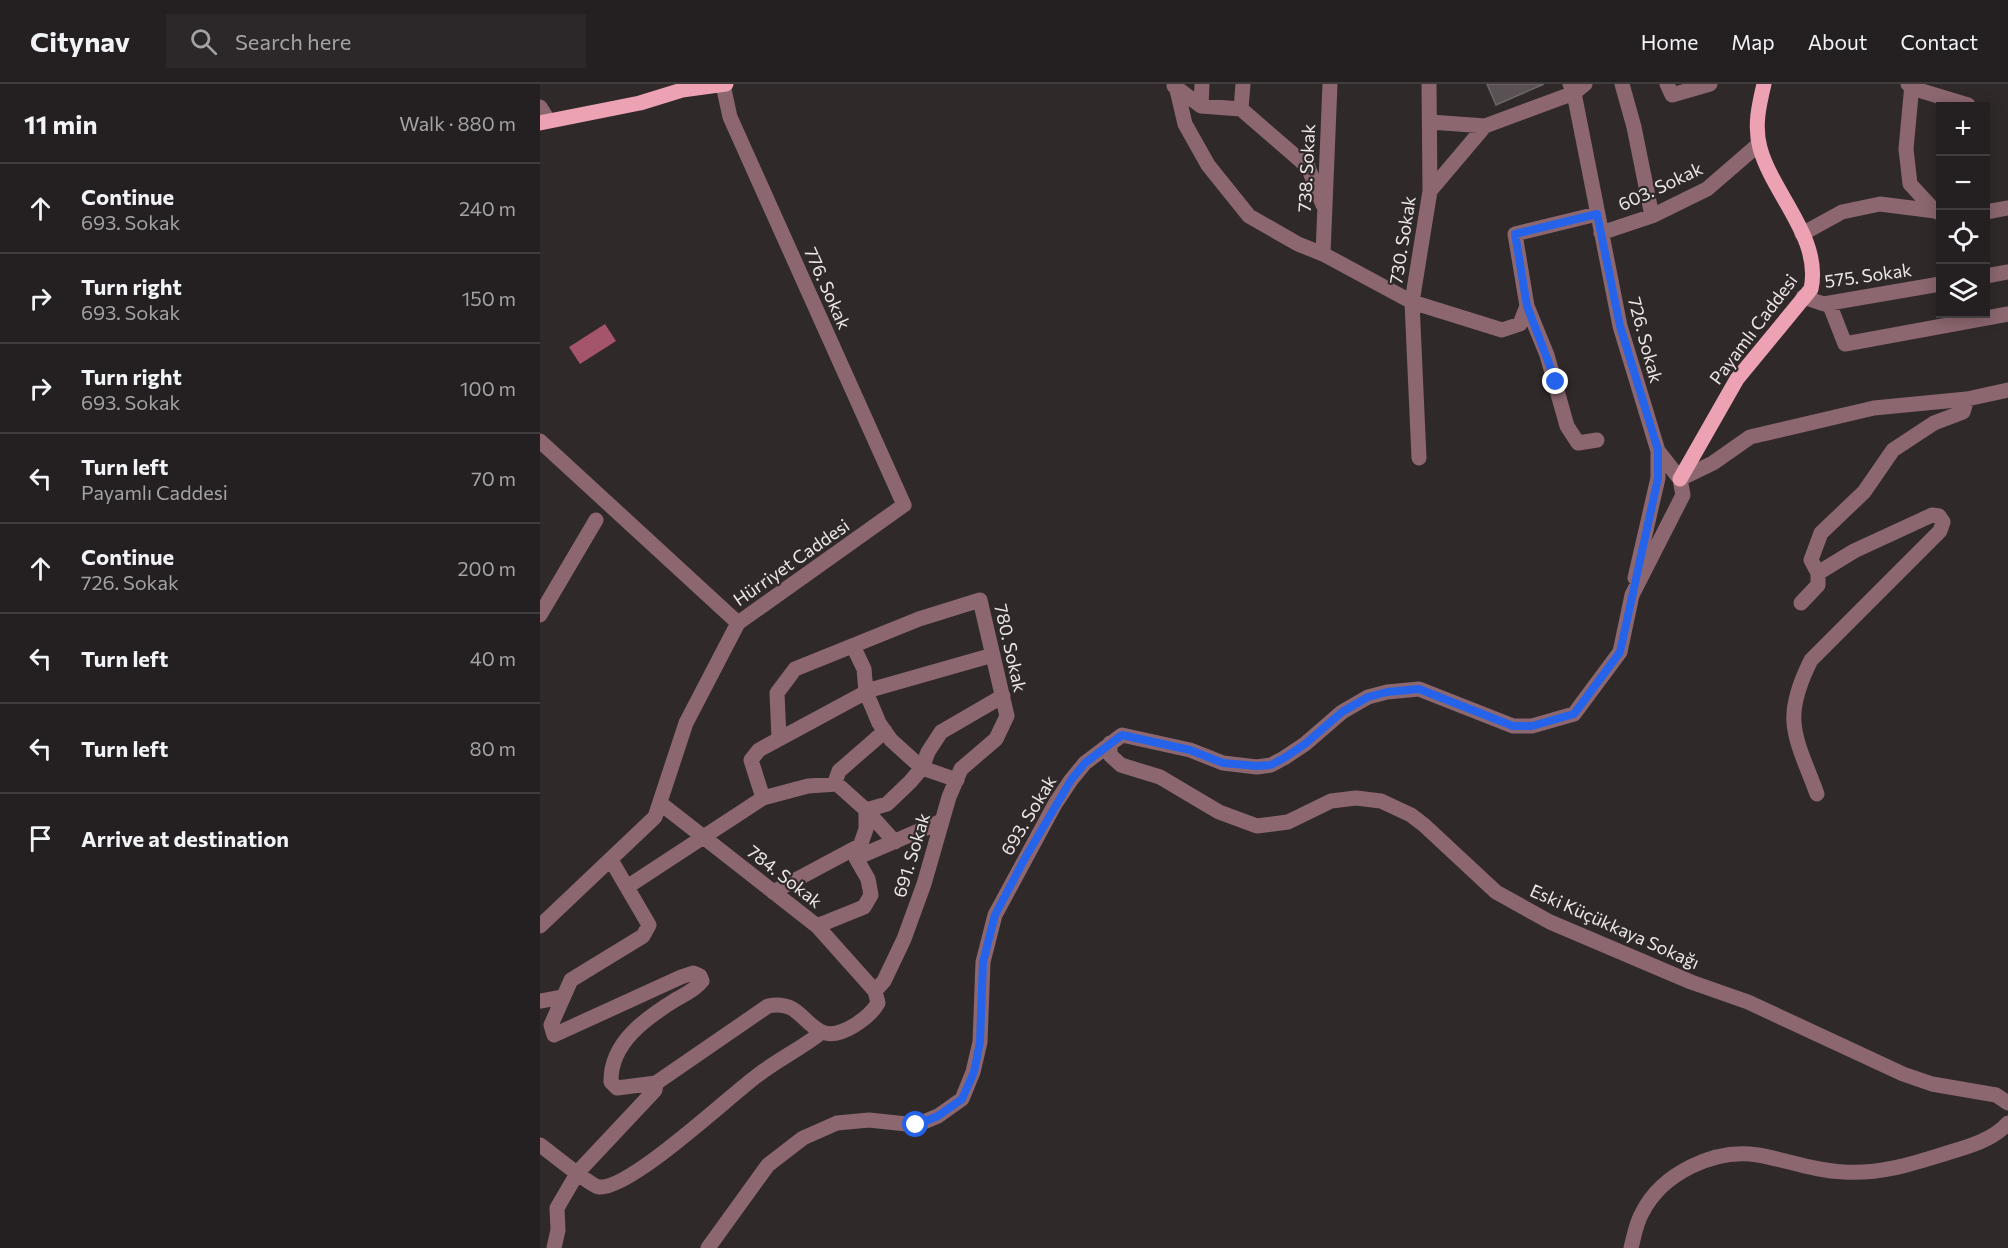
<!DOCTYPE html>
<html lang="en">
<head>
<meta charset="utf-8">
<style>
	:root { --surface:#241f20; --page:#2c2729; --text:#f1f3f6; --muted:#a3a2a5; --line:#413d3e }
	body { margin:0; font-family:Commissioner,sans-serif; background:var(--page); color:var(--text) }
	.controls { position:absolute; right:18px; top:18px; display:grid; overflow:hidden; border-radius:0px; box-shadow:0 3px 15px #0003 }
	.controls button { width:54px; height:54px; display:grid; place-items:center; padding:0; border:0; border-bottom:2px solid var(--line); background:var(--surface); color:var(--text); font:30px sans-serif }
	.stop { position:absolute; width:18px; height:18px; margin:-14px; border:4px solid #2563eb; border-radius:50%; background:#fff }
	.stop.end { background:#2563eb; border-color:#fff; box-shadow:0 2px 6px #0008 }
	.list { margin:0; padding:0; list-style:none }
	h2 { display:flex; justify-content:space-between; align-items:center; height:78px; margin:0; padding:0 24px; font-size:26px }
	h2 small { font-size:20px; font-weight:400; color:var(--muted) }
	.list li { display:grid; grid-template-columns:39px 1fr auto; gap:18px; align-items:center; box-sizing:border-box; height:90px; padding:0 24px; border-top:2px solid var(--line) }
	.list b { display:block; font-size:22px; white-space:nowrap }
	.list p { margin:0; font-size:20px; white-space:nowrap; color:var(--muted) }
	.list em { font-size:20px; font-style:normal; color:var(--muted) }
	.icon { flex:none; width:33px; height:33px; fill:none; stroke:currentColor; stroke-width:2; stroke-linecap:round; stroke-linejoin:round }
	.map { position:relative; flex:none; width:1468px; height:1164px; overflow:hidden }
	header { display:flex; align-items:center; gap:36px; box-sizing:border-box; height:84px; padding:0 30px; background:var(--surface); border-bottom:2px solid var(--line) }
	header strong { font-size:28px }
	nav { display:flex; gap:33px; margin-inline-start:auto; font-size:21px }
	.search { width:420px; height:54px; background:var(--page); display:flex; align-items:center; gap:15px; box-sizing:border-box; padding:0 21px; border-radius:0px; color:var(--muted); font-size:22px }
	main { display:flex }
	aside { flex:1; background:var(--surface) }
	.map>svg:first-child { display:block }
	.water { fill:#a4546b }
	.building { fill:#595153; stroke:#6e6667; stroke-width:1.5 }
	.lines { fill:none; stroke-linecap:round; stroke-linejoin:round }
	.minor { stroke:#8c6770; stroke-width:15 }
	.major { stroke:#eda2b4; stroke-width:15 }
	.route { stroke:#2563eb; stroke-width:8 }
	.labels { text-anchor:middle; dominant-baseline:central; stroke-width:4.5; stroke-linejoin:round; paint-order:stroke }
	.street-label { font-size:18px; fill:#ece7e8; stroke:#30292a }
</style>
</head>
<body>
<header>
<strong>Citynav</strong>
<div class="search"><svg class="icon" aria-label="search" viewBox="0 0 24 24"><circle cx="10" cy="10" r="6"/><path d="M15 15l6 6"/></svg>Search here</div>
<nav><a>Home</a><a>Map</a><a>About</a><a>Contact</a></nav>
</header>
<main>
<aside>
<h2>11 min<small>Walk · 880 m</small></h2>
<ul class="list">
<li><svg class="icon" aria-label="ahead" viewBox="0 0 24 24"><path d="M12 20V5M6 11l6-6 6 6"/></svg><div><b>Continue</b><p>693. Sokak</p></div><em>240 m</em></li>
<li><svg class="icon" aria-label="right" viewBox="0 0 24 24"><path d="M7 20v-9h11M14 6l5 5-5 5"/></svg><div><b>Turn right</b><p>693. Sokak</p></div><em>150 m</em></li>
<li><svg class="icon" aria-label="right" viewBox="0 0 24 24"><path d="M7 20v-9h11M14 6l5 5-5 5"/></svg><div><b>Turn right</b><p>693. Sokak</p></div><em>100 m</em></li>
<li><svg class="icon" aria-label="left" viewBox="0 0 24 24"><path d="M17 20v-9H6M10 6l-5 5 5 5"/></svg><div><b>Turn left</b><p>Payamlı Caddesi</p></div><em>70 m</em></li>
<li><svg class="icon" aria-label="ahead" viewBox="0 0 24 24"><path d="M12 20V5M6 11l6-6 6 6"/></svg><div><b>Continue</b><p>726. Sokak</p></div><em>200 m</em></li>
<li><svg class="icon" aria-label="left" viewBox="0 0 24 24"><path d="M17 20v-9H6M10 6l-5 5 5 5"/></svg><div><b>Turn left</b></div><em>40 m</em></li>
<li><svg class="icon" aria-label="left" viewBox="0 0 24 24"><path d="M17 20v-9H6M10 6l-5 5 5 5"/></svg><div><b>Turn left</b></div><em>80 m</em></li>
<li><svg class="icon" aria-label="arrive" viewBox="0 0 24 24"><path d="M6 21V4h12l-3 4 3 4H6"/></svg><div><b>Arrive at destination</b></div></li>
</ul>
</aside>
<div class="map">
<svg width="1468" height="1164" viewBox="0 0 1468 1164">
	<rect width="100%" height="100%" fill="#30292a"/>
	<path class="water" d="M65,240L76,257L40,280L29,263Z"/>
	<path class="building" d="M947,0H1004L956,21Z"/>
	<g class="lines">
		<path class="minor" d="M1030,0L1034,9L1080,242L1118,367V394L1095,494
			M1082,0L1094,43L1112,132
			M1127,0L1132,11L1170,0
			M1368,0L1372,4L1428,21
			M1372,0L1366,65L1370,100L1395,127L1400,129
			M634,2L661,22L701,25L768,83L783,121
			M637,6L645,40L668,81L709,132L758,160L783,170L872,218L962,246L980,240L987,222L975,150L1057,130
			M661,22L662,0
			M0,23L8,36
			M701,25L703,0
			M890,38L945,42
			M890,107L945,42L1034,9L1045,0
			M1446,128L1468,124
			M1061,149L1112,132L1167,105L1219,60
			M1262,150L1302,128L1340,120L1395,127
			M783,170L790,0
			M1446,192L1468,188
			M1263,213L1284,220L1400,200
			M1289,219L1305,260L1468,230
			M987,222L1007,271L1027,342L1038,359L1057,356
			M0,357L198,539
			M879,374L872,218L890,107L889,0
			M1140,395L1173,379L1210,353L1334,324L1427,315L1468,306
			M1261,519L1278,501V489
			M0,531L56,436
			M313,562L324,585L326,608L339,639L351,656L382,684L417,696
			M239,654L237,609L255,585L379,535L440,516L467,632L456,655L421,685L409,713L384,800L364,855L344,897L335,907
			M570,659V671L581,681L620,693L679,728L717,742L748,738L791,717L816,714L841,717L871,731L884,741L956,808L1010,838L1151,898L1208,918L1363,990L1392,1000L1456,1011L1468,1019
			M297,700L295,698L299,687L345,647
			M1277,710C1255,651 1241,636 1271,576L1400,447L1403,438L1399,432L1392,431L1314,467L1278,489L1271,476L1281,449L1324,408L1353,366L1394,339L1423,328L1427,315
			M223,714L211,676L219,666L330,606L453,571
			M326,726L355,758
			M316,774L402,737
			M71,776L109,841L103,852L31,896L11,941L14,951L141,893L153,889L160,892L162,897C155,906 144,911 135,916C106,934 70,959 71,998L77,1004L116,999L228,922C258,916 262,939 282,948C300,956 330,933 338,919L335,907L277,842L120,719
			M87,803L223,714L268,702L297,700L326,726L347,720L370,698L382,684L388,668L401,648L463,612
			M233,808L319,762
			M0,842L115,733L146,639L198,539L364,421L190,33L183,1
			M277,842L324,823L331,811L328,795L316,774L326,745V726
			M0,917L23,913
			M0,1061C10,1068 51,1102 59,1103C90,1106 189,1012 218,991C239,975 262,964 282,948
			M14,1164L18,1146L17,1124L38,1088L115,1006L116,999
			M168,1164L228,1081L263,1054L297,1039L329,1036L376,1041L398,1032L422,1015L433,988L440,958L443,878L455,831L515,720L531,696L545,679L582,651L650,666L683,679L717,683L731,681L744,674L765,660L802,628L828,613L847,608L879,605L973,642H992L1034,630L1080,568L1092,511L1143,411L1140,395L1118,367
			M1091,1164C1094,1153 1096,1139 1102,1129C1122,1089 1175,1064 1218,1071C1247,1076 1274,1087 1304,1088C1341,1090 1372,1080 1407,1069C1428,1063 1453,1056 1468,1039"/>
		<path class="major" d="M0,39L100,19L142,6L186,0
			M1140,395L1197,295L1271,205C1282,154 1233,111 1220,64C1214,42 1219,21 1224,0"/>
	</g>
	<g class="lines">
		<path class="route" d="M376,1041L398,1032L422,1015L434,988L440,958L443,878L455,831L485,774L531,696L545,679L582,651L650,666L683,679L717,682L731,681L744,674L765,660L802,628L828,613L847,608L879,605L973,642H992L1034,630L1080,568L1118,394V366L1080,242L1057,130L975,150L987,222L1016,298"/>
	</g>
	<g class="labels">
		<g class="street-label">
			<text transform="translate(766 84) rotate(-87)">738. Sokak</text>
			<text transform="translate(1120 102) rotate(-25)">603. Sokak</text>
			<text transform="translate(862 156) rotate(-81)">730. Sokak</text>
			<text transform="translate(1328 191) rotate(-8)">575. Sokak</text>
			<text transform="translate(288 204) rotate(66)">776. Sokak</text>
			<text transform="translate(1213 245) rotate(-53)">Payamlı Caddesi</text>
			<text transform="translate(1106 256) rotate(75)">726. Sokak</text>
			<text transform="translate(251 478) rotate(-35)">Hürriyet Caddesi</text>
			<text transform="translate(471 564) rotate(77)">780. Sokak</text>
			<text transform="translate(488 731) rotate(-59)">693. Sokak</text>
			<text transform="translate(371 771) rotate(-73)">691. Sokak</text>
			<text transform="translate(245 792) rotate(38)">784. Sokak</text>
			<text transform="translate(1075 842) rotate(24)">Eski Küçükkaya Sokağı</text>
		</g>
	</g>
</svg>
<div class="controls">
<button>+</button>
<button>−</button>
<button><svg class="icon" aria-label="locate" viewBox="0 0 24 24"><circle cx="12" cy="12" r="6"/><path d="M12 2v4M12 18v4M2 12h4M18 12h4"/></svg></button>
<button><svg class="icon" aria-label="layers" viewBox="0 0 24 24"><path d="M12 4l9 5-9 5-9-5zM3 14l9 5 9-5"/></svg></button>
</div>
<div class="stop" style="left:376px;top:1041px"></div>
<div class="stop end" style="left:1016px;top:298px"></div>
</div>
</main>
</body>
</html>
